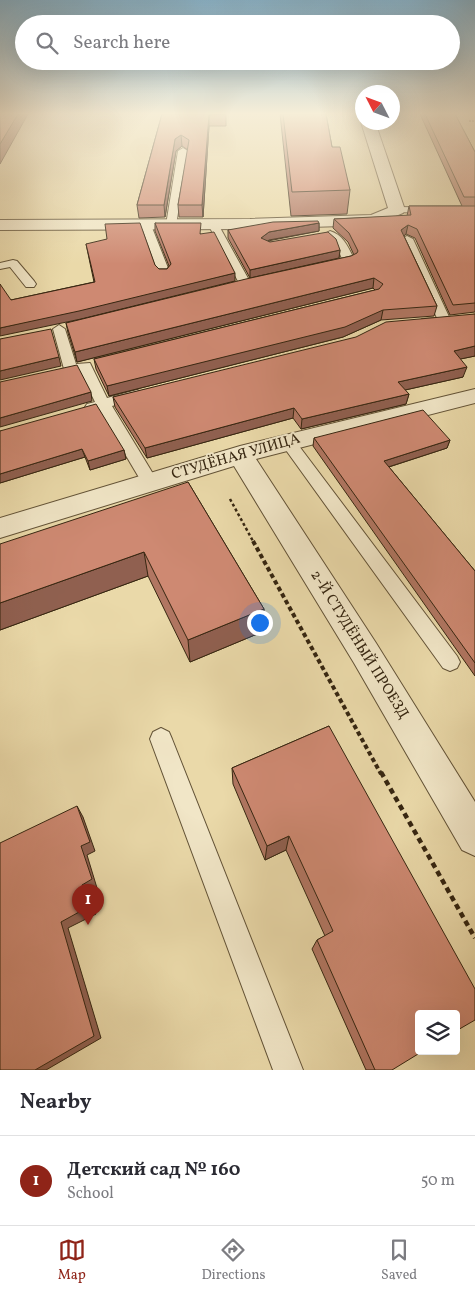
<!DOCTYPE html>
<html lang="en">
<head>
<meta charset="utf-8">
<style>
	:root { --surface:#fff; --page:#f2f2f3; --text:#2b2b33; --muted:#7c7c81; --line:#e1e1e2; --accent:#8f2418 }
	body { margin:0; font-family:Vollkorn,serif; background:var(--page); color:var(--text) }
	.controls { position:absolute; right:15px; bottom:15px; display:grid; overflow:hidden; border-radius:5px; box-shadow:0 5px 20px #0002 }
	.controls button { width:45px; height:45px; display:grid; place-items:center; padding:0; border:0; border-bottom:1px solid var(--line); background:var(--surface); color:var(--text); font:25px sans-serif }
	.compass { position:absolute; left:355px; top:85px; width:45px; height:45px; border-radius:50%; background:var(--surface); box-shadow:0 5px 20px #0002; rotate:312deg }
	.you { position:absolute; left:259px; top:622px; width:18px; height:18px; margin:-12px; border:4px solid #fff; border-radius:50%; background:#1a73e8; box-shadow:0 0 0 8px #1a73e833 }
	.badge { display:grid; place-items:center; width:32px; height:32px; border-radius:50%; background:var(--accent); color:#fff; font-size:16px; font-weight:700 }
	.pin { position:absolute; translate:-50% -41px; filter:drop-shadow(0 1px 2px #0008) }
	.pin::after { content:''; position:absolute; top:26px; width:18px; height:15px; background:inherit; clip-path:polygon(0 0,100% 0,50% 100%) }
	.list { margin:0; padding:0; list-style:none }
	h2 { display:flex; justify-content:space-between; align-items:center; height:65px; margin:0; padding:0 20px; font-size:21px }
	h2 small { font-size:16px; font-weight:400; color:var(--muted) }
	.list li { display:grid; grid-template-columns:32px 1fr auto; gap:15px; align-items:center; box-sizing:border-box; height:90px; padding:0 20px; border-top:1px solid var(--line) }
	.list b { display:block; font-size:19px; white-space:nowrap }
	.list p { margin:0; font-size:16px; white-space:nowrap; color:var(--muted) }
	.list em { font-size:16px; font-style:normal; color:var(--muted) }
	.icon { flex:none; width:28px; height:28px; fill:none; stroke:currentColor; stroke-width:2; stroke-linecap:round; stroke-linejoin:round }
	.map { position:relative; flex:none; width:475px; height:1070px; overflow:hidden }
	.search { position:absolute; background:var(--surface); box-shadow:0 5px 20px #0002; left:15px; right:15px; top:15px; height:55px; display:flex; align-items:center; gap:12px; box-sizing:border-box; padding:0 18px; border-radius:28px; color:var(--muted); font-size:19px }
	.sheet { height:155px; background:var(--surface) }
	nav { display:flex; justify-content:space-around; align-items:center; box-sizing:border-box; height:70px; border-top:1px solid var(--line); background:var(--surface); font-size:14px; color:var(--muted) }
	nav a { display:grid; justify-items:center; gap:2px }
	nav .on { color:var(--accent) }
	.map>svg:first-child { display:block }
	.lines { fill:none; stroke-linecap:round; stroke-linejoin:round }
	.service-casing { stroke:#635337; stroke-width:2 }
	.minor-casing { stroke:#635337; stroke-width:2 }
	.path-far3 { stroke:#362611; stroke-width:2; stroke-dasharray:2 1; stroke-linecap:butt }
	.path-far2 { stroke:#362611; stroke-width:2.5; stroke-dasharray:3 2.5; stroke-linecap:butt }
	.path-far1 { stroke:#362611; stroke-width:4; stroke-dasharray:4.5 3; stroke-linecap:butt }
	.path { stroke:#362611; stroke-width:4.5; stroke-dasharray:5.5 4; stroke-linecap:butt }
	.service { fill:#f1e6c7; fill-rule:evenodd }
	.minor { fill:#f1e6c7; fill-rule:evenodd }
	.wall { fill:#b17662; stroke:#362611 }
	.shaded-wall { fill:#906050; stroke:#362611 }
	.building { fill:#ce8972; stroke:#362611 }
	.labels { text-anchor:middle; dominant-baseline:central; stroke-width:4; stroke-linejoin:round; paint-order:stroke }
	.street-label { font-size:15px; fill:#362611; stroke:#f1e6c7 }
</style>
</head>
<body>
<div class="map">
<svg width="475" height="1070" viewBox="0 0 475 1070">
	<rect width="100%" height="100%" fill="#ead9a9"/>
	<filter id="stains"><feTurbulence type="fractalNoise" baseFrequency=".004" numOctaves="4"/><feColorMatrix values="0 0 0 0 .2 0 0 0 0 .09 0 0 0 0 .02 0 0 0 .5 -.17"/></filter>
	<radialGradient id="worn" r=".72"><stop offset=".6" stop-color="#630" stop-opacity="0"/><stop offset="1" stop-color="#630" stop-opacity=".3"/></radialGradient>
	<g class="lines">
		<g class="service-casing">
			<path id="service" d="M183,148L188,151L176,225L171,228L166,225L178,151Z
				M397,207L475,208V214L393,212L392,210L393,208Z
				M213,221L218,224L249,280L264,276L270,280L268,283L245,288L241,287L208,224Z
				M146,222L151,225L170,273L168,275H160L158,273L141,225Z
				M330,231C344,235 349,249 355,261L353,263L331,268L327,267L325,265L327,263L342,259L337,246L325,234Z
				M407,236L413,239L451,321L450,324L427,326L421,322L422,319L437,318L401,239Z
				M13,260L17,261L34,281L36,284L34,287H26L10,267L0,269V263Z
				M59,325L65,329L76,364L90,363L107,398L137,390L142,392L144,395L142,398L112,406L158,482L156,486L150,488L144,486L99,410L92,412L87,410L85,407L87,404L95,402L80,371L71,373L64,369L53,329Z
				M288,437L293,438L457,656L460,662L457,668L450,671L443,668L283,446L280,442L283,438Z
				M161,728L169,732L172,739L303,1070H273L150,739L153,732Z"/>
		</g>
		<g class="minor-casing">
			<path id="minor" d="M362,120V122H375L405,210L403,213L374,225L250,229L0,230V220L250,219L371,215L388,208L361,122Z
				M475,389V403L256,459L376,643L475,802V856L462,850L354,663L234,466L0,538V518L240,446Z"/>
		</g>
		<path class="path-far3" d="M469,121H475"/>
		<path class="path-far2" d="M230,499L254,543"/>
		<path class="path-far1" d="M253,541L381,774"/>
		<path class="path" d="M381,772L475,938"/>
		<use href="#service" class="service"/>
		<use href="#minor" class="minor"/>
	</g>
	<path class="wall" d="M162,114H226V126H209L203,217H179L178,205L188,150L182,146L176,151L165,217L139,218L137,205Z
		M280,114H326L332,147L350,190L347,214L291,216Z
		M420,114H455L475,152V312L450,315L415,238L406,234L404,236L437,306L434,316L381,320L343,337L109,396L96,369L94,359L375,290L373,288L77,362L68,333L66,323L351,256L354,255L348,242L333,228L334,219L407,216L409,206H462Z
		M155,223L201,234L235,281L81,319L11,300L94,282L86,244L155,265L159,269H167L169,266L155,231Z
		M319,223V231L268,241L270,242L340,250L339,258L250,278L228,238V230Z
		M475,314V356L460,359L463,377L405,390L409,394L406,404L301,429L293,418L147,458L115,407L113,397Z
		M0,431L124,450L126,459L90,470L85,457L0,483Z
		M314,438L450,440L447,448L389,467L475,571V676L313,446Z
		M188,482L264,609L262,632L190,662L148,576L0,630Z
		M329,726L392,1070H366L312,949L317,940L325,936L286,850L265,860L233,784L232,768Z"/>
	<path class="shaded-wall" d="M18,114H28L0,164V144Z
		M209,115V126L203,217L202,205Z
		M181,135L182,146L176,151L165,217L164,205L175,139Z
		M319,223V231L269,240L261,246V238L269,232Z
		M408,225L406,234L399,240L401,230Z
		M340,250L339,258L250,278V270Z
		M235,273V281L81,319L0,336V328Z
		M374,278L373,288L77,362L75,352Z
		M383,310L381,320L343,337L109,396L107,386Z
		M475,346V356L451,361L454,351Z
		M59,357L61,366L0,380V371Z
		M467,367L463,377L396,392L398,382Z
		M91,392L92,401L0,427V418Z
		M409,394L406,404L301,429L302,419Z
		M294,408L293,418L147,458L145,448Z
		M450,440L447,448L382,469L384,461Z
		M82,449L85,457L0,483V474Z
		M124,450L126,459L90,470L88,461Z
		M144,552L148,576L0,630V603Z
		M264,609L262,632L190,662L188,640Z
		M77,806L83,817L95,851L87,855L97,888L88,893L96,914L68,928L101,1038L46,1070H35L61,922L82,885L81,846Z
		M289,836L286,850L265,860L267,846Z"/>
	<path class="building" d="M0,114H18L0,144Z
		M162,114H226L209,115L202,205H178L189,140L181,135L175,139L164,205H137Z
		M283,114H326L332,147H340L350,190L292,192Z
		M425,114H455L475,152V197H464Z
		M409,206H475V303L453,305L417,229L408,225L401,230L437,306L383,310L345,327L107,386L94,359L379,289L383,284L374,278L75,352L66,323L246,279L351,256L357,253L358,251L349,233L334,219L411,215Z
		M318,221L319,223L269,232L261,238L270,242L328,232L336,239L340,250L250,270L228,230L273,222Z
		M140,223L155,265L159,269H167L171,264L155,223H201L200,234L214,232L235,273L79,311L0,328V284L11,300L95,282L86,244L107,239L105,224Z
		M475,314V346L454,351L467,367L398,382L409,394L302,419L294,408L145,448L113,397L356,337L386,322Z
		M51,329L59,357L0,371V339Z
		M77,365L91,392L0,418V382Z
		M96,404L124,450L88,461L82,449L0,474V431Z
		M423,410L450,440L384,461L475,571V663L314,438Z
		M188,482L264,609L188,640L144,552L0,603V544Z
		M329,726L475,989V1020L456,1031V1014H419V1051H423L392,1070H375L317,940L333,931L289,836L267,846L232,768Z
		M77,806L90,842L81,846L92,879L82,885L90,906L61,922L94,1036L35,1070H0V843Z"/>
	<linearGradient id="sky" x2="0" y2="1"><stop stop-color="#88b6d0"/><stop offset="0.43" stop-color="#f6eed8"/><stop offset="1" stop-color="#f6eed8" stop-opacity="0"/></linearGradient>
	<rect width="475" height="264" fill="url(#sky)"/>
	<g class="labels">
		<g class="street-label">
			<text transform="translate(236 457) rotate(-16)">СТУДЁНАЯ УЛИЦА</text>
			<text transform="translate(359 645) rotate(58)">2-Й СТУДЁНЫЙ ПРОЕЗД</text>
		</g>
	</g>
	<rect width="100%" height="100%" filter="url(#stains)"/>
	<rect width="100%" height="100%" fill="url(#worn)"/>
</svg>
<div class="controls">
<button><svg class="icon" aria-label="layers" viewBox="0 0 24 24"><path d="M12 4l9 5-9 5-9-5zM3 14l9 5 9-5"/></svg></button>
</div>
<svg class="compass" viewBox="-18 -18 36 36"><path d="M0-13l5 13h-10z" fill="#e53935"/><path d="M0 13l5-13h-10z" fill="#7c7c81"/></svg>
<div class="you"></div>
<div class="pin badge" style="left:88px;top:925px">1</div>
<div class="search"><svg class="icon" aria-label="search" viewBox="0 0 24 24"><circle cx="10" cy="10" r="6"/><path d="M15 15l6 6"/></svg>Search here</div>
</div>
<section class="sheet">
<h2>Nearby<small></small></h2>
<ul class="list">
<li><span class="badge">1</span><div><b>Детский сад № 160</b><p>School</p></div><em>50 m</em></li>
</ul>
</section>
<nav>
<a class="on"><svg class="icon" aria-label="map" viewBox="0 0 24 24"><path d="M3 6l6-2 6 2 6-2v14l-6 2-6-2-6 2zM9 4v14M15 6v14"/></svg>Map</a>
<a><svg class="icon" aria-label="directions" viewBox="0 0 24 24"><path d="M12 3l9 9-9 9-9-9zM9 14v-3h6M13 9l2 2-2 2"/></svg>Directions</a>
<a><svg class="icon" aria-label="saved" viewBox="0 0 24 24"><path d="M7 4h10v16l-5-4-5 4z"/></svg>Saved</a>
</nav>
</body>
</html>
